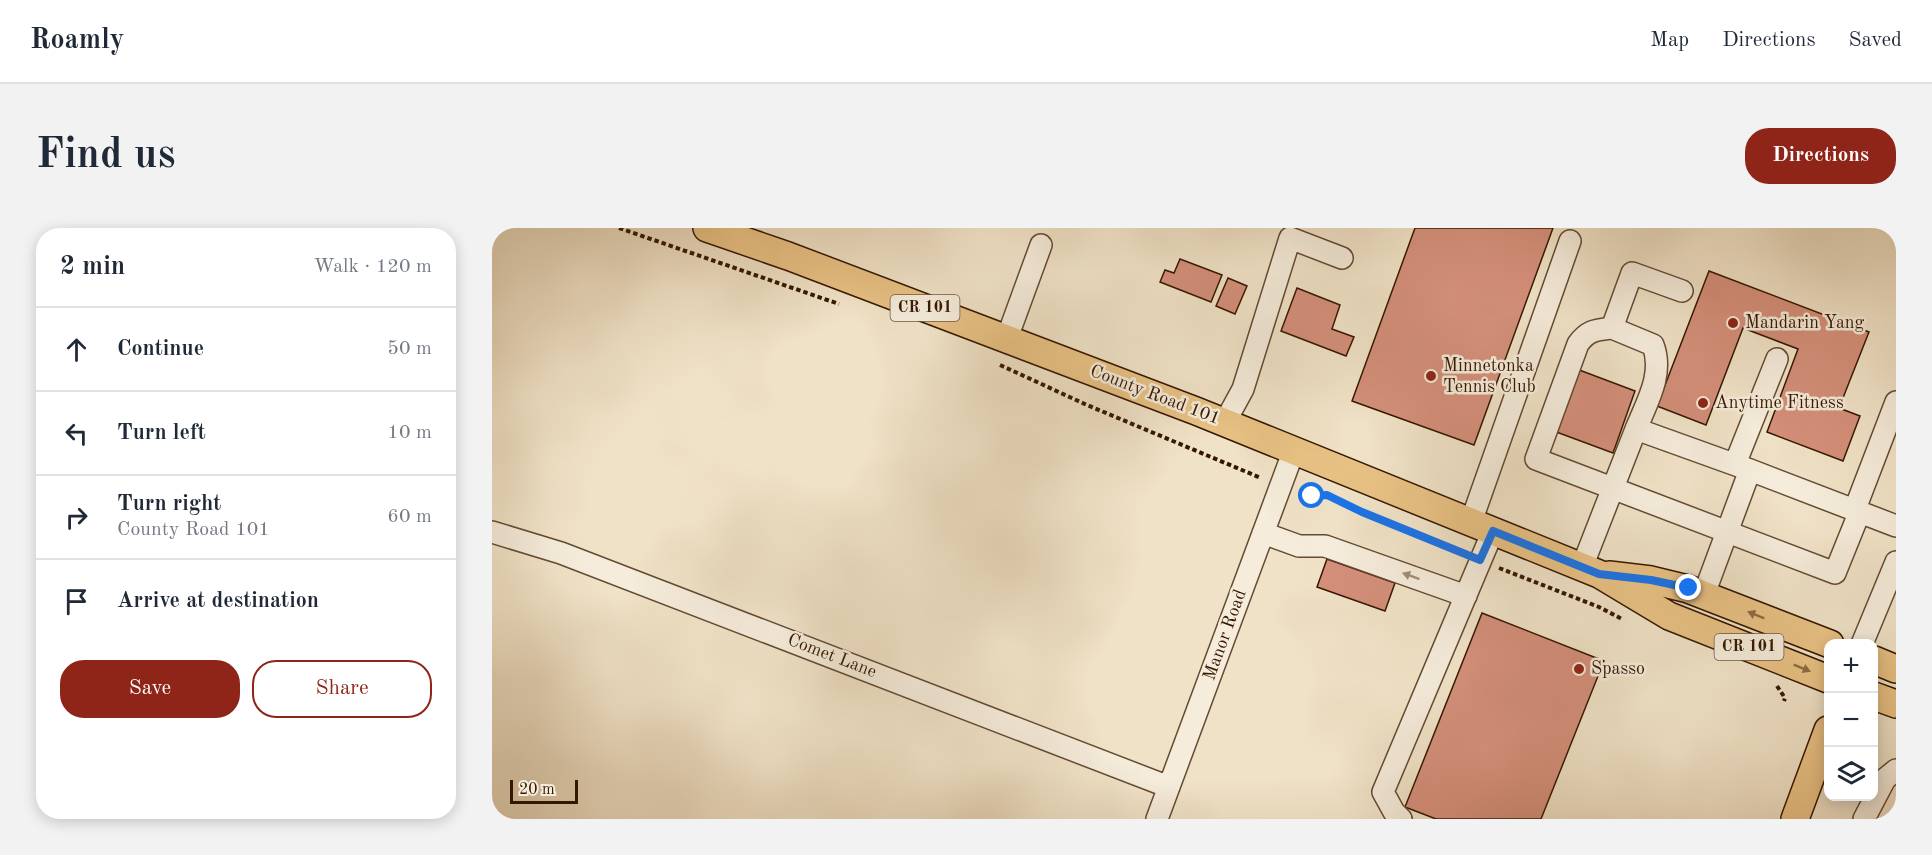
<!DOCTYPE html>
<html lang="en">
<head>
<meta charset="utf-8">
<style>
	:root { --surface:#fff; --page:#f2f2f3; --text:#1f2937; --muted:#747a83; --line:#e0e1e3; --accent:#8f2418 }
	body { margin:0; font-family:"Old Standard TT",serif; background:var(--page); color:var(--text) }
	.controls { position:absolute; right:18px; bottom:18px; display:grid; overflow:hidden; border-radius:12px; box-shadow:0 3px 15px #0003 }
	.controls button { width:54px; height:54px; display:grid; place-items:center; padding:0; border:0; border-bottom:2px solid var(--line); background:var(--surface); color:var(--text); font:30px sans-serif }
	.scale { position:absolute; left:18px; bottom:15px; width:68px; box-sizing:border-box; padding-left:6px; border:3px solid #351700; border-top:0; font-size:16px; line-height:21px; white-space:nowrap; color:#351700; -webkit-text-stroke:4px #f5ecdb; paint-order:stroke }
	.stop { position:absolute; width:18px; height:18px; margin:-14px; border:4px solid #1a73e8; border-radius:50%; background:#fff }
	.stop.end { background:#1a73e8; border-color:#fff; box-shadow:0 2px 6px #0008 }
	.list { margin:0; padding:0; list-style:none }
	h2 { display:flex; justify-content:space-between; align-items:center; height:78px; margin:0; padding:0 24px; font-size:26px }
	h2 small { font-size:20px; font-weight:400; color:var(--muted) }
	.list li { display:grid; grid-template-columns:39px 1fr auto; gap:18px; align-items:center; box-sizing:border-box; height:84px; padding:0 24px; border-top:2px solid var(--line) }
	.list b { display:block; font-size:22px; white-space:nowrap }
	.list p { margin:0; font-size:20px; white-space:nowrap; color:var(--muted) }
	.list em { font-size:20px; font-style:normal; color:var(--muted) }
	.actions { display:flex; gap:12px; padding:18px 24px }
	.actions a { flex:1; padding:14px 0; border:2px solid var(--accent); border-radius:24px; text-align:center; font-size:21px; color:var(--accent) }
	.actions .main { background:var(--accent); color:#fff }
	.icon { flex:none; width:33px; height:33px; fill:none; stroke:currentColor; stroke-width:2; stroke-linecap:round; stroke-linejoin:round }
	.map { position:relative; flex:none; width:1404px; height:591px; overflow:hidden; border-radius:24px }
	header { display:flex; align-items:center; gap:36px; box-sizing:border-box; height:84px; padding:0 30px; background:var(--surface); border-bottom:2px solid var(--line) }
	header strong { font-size:28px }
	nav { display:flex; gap:33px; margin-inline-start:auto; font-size:21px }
	.intro { display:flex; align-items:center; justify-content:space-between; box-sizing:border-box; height:144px; padding:0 36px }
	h1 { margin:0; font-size:42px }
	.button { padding:15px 27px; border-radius:24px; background:var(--accent); color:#fff; font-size:21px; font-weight:700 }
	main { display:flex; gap:36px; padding:0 36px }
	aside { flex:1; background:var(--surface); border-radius:24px; box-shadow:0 3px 15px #0003 }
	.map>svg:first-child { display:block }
	.building { fill:#d48f7a; stroke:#351700; stroke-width:1.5 }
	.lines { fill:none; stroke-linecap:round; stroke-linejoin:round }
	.minor-casing { stroke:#644a32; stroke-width:24 }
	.major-casing { stroke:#351700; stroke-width:30 }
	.path { stroke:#351700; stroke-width:4; stroke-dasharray:4.5 3; stroke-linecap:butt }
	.minor { stroke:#f5ecdb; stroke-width:21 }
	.major { stroke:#e8c184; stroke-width:27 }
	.oneway { fill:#9f8c78 }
	.oneway2 { fill:#8e6c42 }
	.route { stroke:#1a73e8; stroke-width:8 }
	.poi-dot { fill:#8f2418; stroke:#f5ecdb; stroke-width:2 }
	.labels { text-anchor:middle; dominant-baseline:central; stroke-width:5; stroke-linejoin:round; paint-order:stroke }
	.shield { fill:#f5ecdb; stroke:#6f5742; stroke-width:1.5 }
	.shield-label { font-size:16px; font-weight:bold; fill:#351700 }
	.poi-label { font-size:18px; fill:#351700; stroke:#f5ecdb; text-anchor:start }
	.street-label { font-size:18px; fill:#351700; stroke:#f5ecdb }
</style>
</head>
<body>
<header>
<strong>Roamly</strong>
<nav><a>Map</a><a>Directions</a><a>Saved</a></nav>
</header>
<div class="intro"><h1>Find us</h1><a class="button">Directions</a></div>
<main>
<aside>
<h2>2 min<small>Walk · 120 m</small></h2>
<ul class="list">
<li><svg class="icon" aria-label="ahead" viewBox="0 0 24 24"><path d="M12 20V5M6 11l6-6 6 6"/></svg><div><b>Continue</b></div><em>50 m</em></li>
<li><svg class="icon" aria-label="left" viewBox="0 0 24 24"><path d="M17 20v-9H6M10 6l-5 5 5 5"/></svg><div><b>Turn left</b></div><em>10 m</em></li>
<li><svg class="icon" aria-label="right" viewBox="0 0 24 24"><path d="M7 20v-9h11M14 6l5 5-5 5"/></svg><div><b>Turn right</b><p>County Road 101</p></div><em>60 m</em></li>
<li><svg class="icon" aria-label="arrive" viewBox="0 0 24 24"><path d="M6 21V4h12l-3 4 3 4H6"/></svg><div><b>Arrive at destination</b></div></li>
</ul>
<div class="actions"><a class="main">Save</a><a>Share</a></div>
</aside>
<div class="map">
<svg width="1404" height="591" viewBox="0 0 1404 591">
	<rect width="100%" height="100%" fill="#f0e2c7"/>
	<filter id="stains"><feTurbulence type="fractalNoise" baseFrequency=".00333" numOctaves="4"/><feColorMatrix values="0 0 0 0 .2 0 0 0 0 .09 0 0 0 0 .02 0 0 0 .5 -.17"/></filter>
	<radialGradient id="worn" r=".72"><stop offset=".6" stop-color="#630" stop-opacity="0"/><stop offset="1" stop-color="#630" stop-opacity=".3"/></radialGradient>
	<path class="building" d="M923,0H1061L982,217L860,173Z
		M688,31L730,47L719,74L668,54L673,42L682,45Z
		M1217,43L1377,104L1347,180L1368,188L1351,233L1275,204L1306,121L1251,100L1214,197L1165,178Z
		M736,50L755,58L743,86L724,78Z
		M805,60L848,77L840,101L862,109L854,128L789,103Z
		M1082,140L1143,163L1121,225L1059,202Z
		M835,331L903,355L893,383L825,359Z
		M990,385L1112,433L1049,591H944L913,579Z"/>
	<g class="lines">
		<g class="minor-casing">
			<path id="minor" d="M1120,100C1104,102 1096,102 1086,116L1044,231L1343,345L1368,283
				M515,110L549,17
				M733,194L751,161L798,10L850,30
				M1144,201C1155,174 1172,146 1161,117L1120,100L1140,45L1190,63
				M1243,236L1285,131
				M1363,281L1404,174
				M979,294L1078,13
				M0,304L69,325L677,559
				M771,305L807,318H833L974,368
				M1090,339L1144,201L1258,242L1404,298
				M1212,366L1258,242
				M1370,416L1404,334
				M665,591L802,222
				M909,591L902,584L891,564L1001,303
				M1372,591L1393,551L1404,542"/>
		</g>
		<g class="major-casing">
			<path id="major" d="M215,0L296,28L704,183L1107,346L1177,388L1336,451
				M1117,347L1159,352L1196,361L1338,416
				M1382,432L1404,441
				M1382,468L1404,476
				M1303,591L1336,502"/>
		</g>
		<path class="path" d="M127,0L347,76
			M508,137L595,177L769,250
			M807,264L820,268L835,266L870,284L970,324
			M1007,340L1107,379L1130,391
			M1285,458L1293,470L1292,473"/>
		<use href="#minor" class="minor"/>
		<use href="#major" class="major"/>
	</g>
	<defs><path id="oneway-solid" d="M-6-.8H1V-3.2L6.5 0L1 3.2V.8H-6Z" transform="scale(1.5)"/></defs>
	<use class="oneway" href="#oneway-solid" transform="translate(919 348) rotate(-160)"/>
	<g class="oneway2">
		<use href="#oneway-solid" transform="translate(1264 387) rotate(-158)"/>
		<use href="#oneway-solid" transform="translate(1310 440) rotate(22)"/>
	</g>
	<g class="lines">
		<path class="route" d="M820,268L835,267L870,284L988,332L1001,303L1107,346L1159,352L1197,360"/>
	</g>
	<g class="poi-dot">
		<circle cx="1241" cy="95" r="6"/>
		<circle cx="939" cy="148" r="6"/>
		<circle cx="1211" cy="175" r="6"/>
		<circle cx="1087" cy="441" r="6"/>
	</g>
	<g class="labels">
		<g class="shield">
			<rect x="398.5" y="67" width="69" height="26" rx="4.5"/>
			<rect x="1222.5" y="406" width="69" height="26" rx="4.5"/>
		</g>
		<g class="shield-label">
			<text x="433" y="80">CR 101</text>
			<text x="1257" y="419">CR 101</text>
		</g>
		<g class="poi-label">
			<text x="1253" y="95">Mandarin Yang</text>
			<text x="951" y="138">Minnetonka<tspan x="951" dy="21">Tennis Club</tspan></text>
			<text x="1223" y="175">Anytime Fitness</text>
			<text x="1099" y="441">Spasso</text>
		</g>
		<g class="street-label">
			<text transform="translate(663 167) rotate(21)">County Road 101</text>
			<text transform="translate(733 407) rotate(-70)">Manor Road</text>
			<text transform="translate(340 428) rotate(21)">Comet Lane</text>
		</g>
	</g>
	<rect width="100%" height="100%" filter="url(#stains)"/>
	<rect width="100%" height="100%" fill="url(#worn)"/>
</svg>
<div class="controls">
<button>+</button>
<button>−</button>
<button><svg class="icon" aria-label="layers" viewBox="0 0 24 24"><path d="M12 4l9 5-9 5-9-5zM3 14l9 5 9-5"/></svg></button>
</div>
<div class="scale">20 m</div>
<div class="stop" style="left:820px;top:268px"></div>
<div class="stop end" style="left:1197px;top:360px"></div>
</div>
</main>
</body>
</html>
